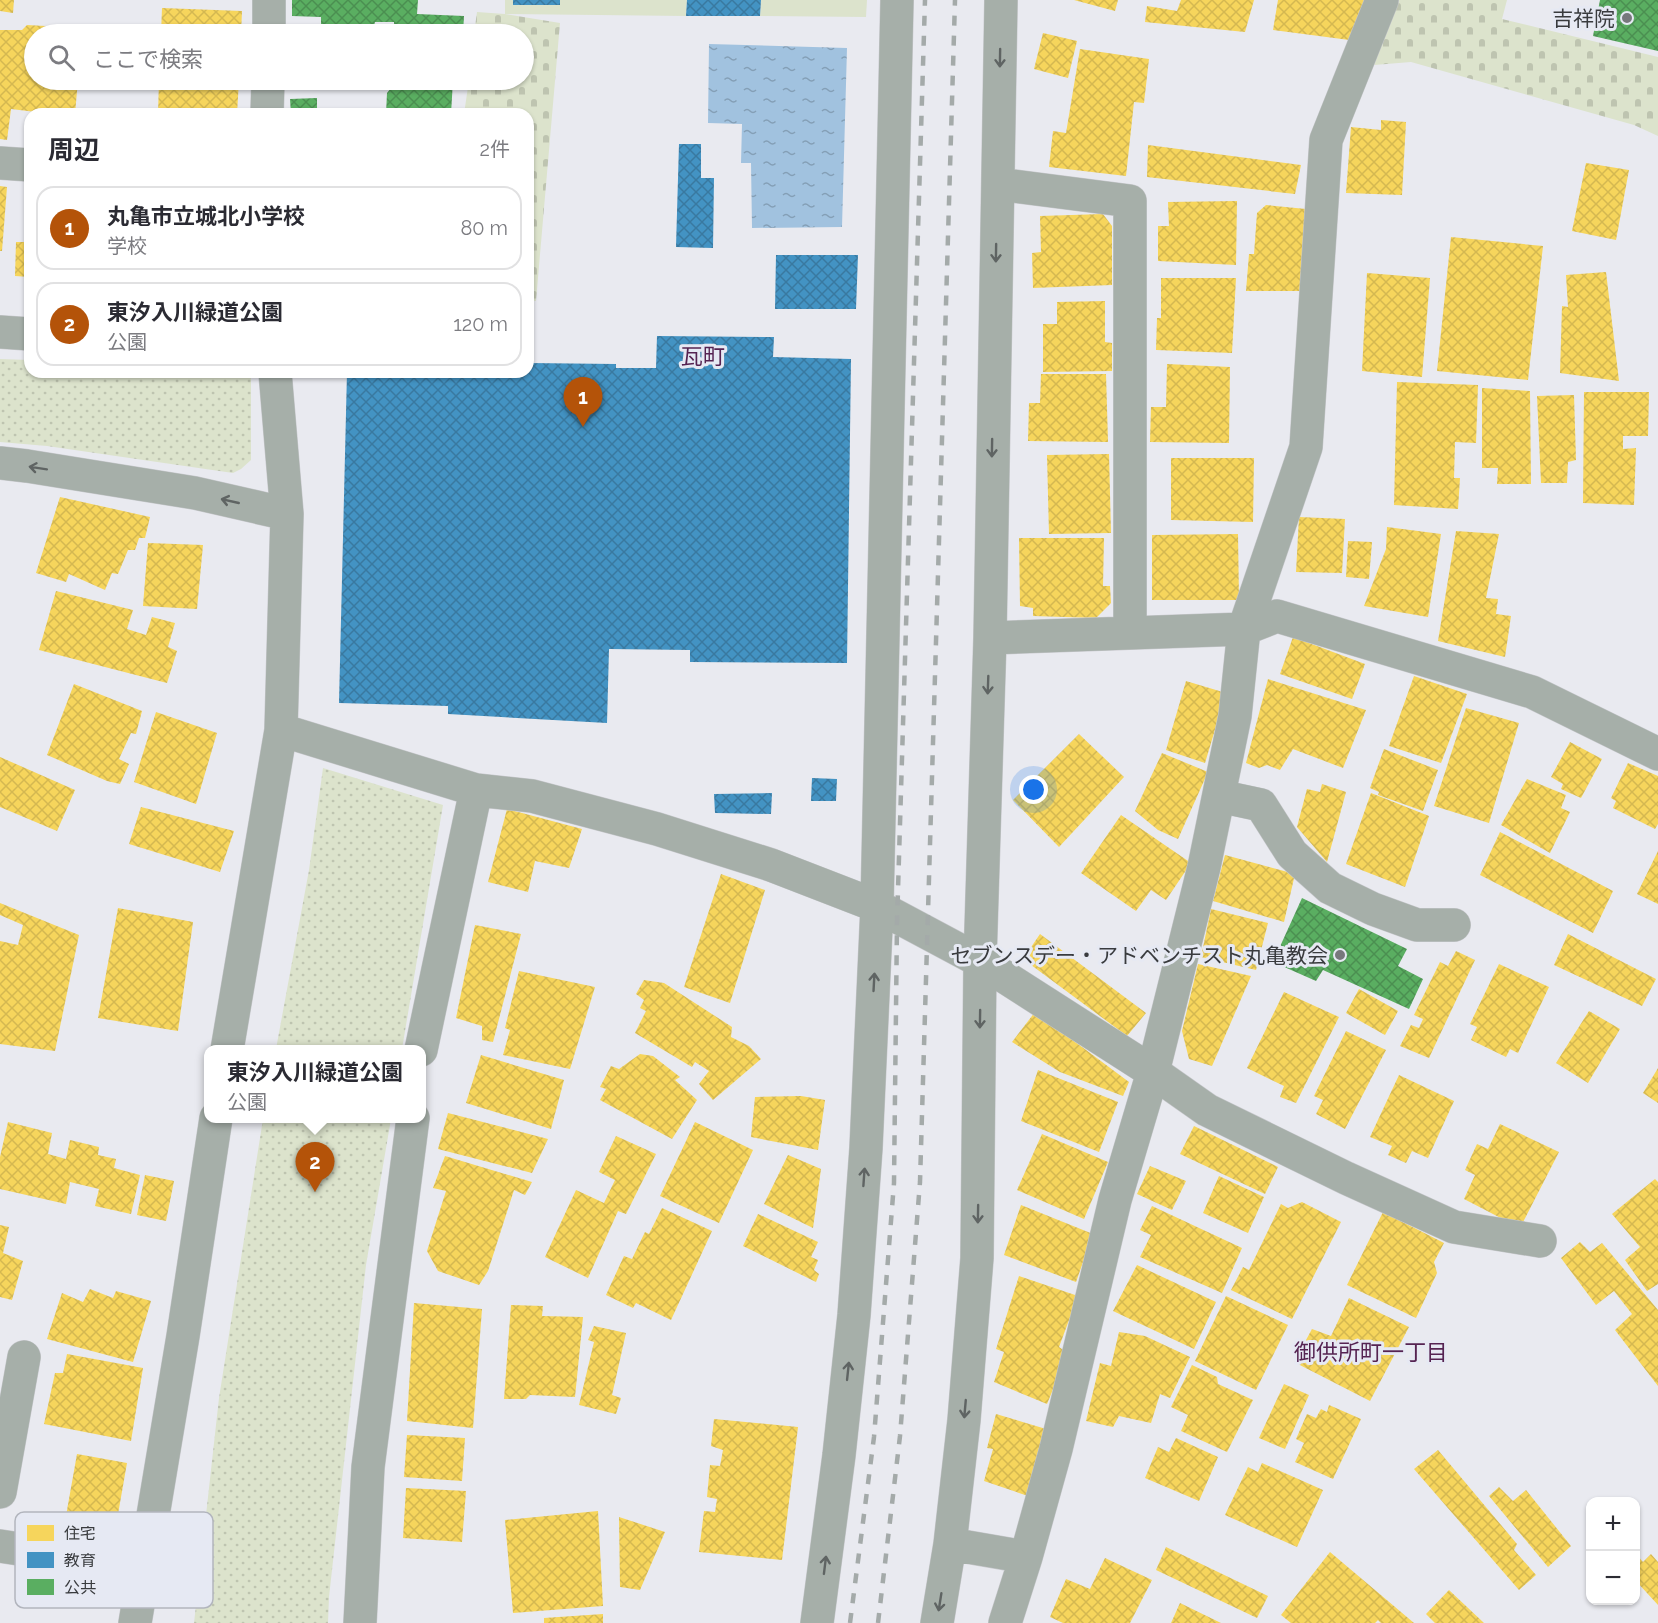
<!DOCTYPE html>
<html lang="ja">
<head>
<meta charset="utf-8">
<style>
	:root { --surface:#fff; --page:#f7f7f7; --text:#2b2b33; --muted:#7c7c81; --line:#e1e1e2; --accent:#b45309 }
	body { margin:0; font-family:Raleway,"Noto Sans JP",sans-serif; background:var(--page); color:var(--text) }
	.controls { position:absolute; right:18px; bottom:18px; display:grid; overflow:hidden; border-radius:12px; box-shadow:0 2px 4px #0004 }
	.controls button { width:54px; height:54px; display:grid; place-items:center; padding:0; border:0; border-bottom:2px solid var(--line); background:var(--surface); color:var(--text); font:30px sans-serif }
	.you { position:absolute; left:1034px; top:790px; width:21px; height:21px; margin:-15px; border:4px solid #fff; border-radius:50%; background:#1a73e8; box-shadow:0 0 0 9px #1a73e833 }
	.badge { display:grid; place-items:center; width:39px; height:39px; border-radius:50%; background:var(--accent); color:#fff; font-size:20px; font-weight:700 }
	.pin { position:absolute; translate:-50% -50px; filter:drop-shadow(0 2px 3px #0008) }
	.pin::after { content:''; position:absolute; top:32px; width:21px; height:18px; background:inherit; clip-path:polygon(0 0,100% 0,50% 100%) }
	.popup { position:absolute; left:204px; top:1045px; width:222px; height:78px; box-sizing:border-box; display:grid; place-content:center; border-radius:12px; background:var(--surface); filter:drop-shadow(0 2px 4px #0005); font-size:20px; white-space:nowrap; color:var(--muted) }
	.popup b { font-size:22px; color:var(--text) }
	.popup::after { content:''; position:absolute; left:50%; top:100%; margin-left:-12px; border:12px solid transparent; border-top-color:var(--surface) }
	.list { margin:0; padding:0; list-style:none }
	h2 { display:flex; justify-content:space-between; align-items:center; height:78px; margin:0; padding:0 24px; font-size:26px }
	h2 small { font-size:20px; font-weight:400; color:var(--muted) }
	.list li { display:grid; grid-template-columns:39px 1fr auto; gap:18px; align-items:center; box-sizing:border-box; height:84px; margin:0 12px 12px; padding:0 12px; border:2px solid var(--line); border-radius:18px }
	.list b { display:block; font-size:22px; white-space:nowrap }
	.list p { margin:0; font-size:20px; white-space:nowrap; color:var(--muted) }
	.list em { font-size:20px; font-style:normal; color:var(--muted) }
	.icon { flex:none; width:33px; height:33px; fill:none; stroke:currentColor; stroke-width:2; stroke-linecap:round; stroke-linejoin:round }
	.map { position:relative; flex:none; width:1658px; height:1623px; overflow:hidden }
	.search { position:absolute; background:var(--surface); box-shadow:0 2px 4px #0004; left:24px; top:24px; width:510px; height:66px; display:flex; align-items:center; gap:15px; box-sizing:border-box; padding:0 21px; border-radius:33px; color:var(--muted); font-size:22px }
	.panel { position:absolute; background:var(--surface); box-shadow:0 2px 4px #0004; left:24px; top:108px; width:510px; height:270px; border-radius:18px }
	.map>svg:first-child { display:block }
	.cemetery { fill:url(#cemetery-stones) }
	.park { fill:url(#park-dots) }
	.pitch { fill:#dce3cc }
	.water { fill:url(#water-ripples) }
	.homes { fill:url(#homes-cross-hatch) }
	.schools { fill:url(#schools-cross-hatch) }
	.public { fill:url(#public-cross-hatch) }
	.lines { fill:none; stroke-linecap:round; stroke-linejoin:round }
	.street-casing { stroke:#c7c8cc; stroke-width:34 }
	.street { stroke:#a6afa9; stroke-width:33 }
	.rail { stroke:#a4aaa9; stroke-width:4.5; stroke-dasharray:10 10; stroke-linecap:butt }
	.oneway { stroke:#5f6463 }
	.poi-dot { fill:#77787c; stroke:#e6e9f3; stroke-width:2 }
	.labels { text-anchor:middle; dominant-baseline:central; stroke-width:6; stroke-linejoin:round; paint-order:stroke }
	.poi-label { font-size:21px; fill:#393b3e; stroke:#e6e9f3; text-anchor:end }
	.neighbourhood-label { font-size:22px; fill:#552352; stroke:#e6e9f3 }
	.key { fill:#e6e9f3; stroke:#b2b5bd; stroke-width:1.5 }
	.key-label { font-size:16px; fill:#393b3e }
</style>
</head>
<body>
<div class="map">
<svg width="1658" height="1623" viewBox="0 0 1658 1623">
	<defs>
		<pattern id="cemetery-stones" width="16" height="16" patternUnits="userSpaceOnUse" patternTransform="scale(1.5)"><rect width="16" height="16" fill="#dce3cc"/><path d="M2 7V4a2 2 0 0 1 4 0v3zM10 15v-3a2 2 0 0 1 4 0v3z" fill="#bec4b0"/></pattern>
		<pattern id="park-dots" width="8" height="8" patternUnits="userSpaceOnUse" patternTransform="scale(1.5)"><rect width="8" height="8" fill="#dce3cc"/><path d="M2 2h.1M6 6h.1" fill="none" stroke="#bec4b0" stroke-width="1.8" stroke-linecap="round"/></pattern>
		<pattern id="water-ripples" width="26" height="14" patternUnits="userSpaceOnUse" patternTransform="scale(1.5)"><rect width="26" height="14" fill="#a1c2df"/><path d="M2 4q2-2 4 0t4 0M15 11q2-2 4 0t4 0" fill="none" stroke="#849fb6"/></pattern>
		<pattern id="homes-cross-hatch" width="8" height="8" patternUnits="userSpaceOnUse" patternTransform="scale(1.5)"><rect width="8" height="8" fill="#f6d55c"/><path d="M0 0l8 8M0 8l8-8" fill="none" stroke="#d4b851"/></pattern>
		<pattern id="schools-cross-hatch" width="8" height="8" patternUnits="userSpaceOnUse" patternTransform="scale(1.5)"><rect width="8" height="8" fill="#4393c3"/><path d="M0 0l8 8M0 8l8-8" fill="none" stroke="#3979a0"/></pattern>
		<pattern id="public-cross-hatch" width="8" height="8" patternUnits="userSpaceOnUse" patternTransform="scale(1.5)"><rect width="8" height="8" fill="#5aae61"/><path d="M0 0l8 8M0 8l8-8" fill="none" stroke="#4b8f51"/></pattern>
	</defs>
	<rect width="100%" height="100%" fill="#e9eaf0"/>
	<path class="cemetery" d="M1399,0H1507L1502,19L1658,57V136L1634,125L1411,62L1374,65Z
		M477,12L505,14L560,23L536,301L528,300V114H464L469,80H524V34H474Z"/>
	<path class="park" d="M0,359L30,360V372H251V460L241,469L233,473L47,446L0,442Z
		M323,768L443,805L402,1049H276L309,870Z
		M263,1119H391L366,1265L329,1597L328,1623H194L219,1398Z"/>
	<path class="pitch" d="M505,0H687L686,16L505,14Z
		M761,0H867L866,17L760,16Z"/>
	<path class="water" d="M709,44L847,48L842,227L752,228L751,163H741L742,124L708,123Z"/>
	<path class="homes" d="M0,0H14L13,13L0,11Z
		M1074,0H1118L1115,11Z
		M1181,0H1254L1245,32L1145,22L1147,6L1177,11Z
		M1278,0H1364L1357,41L1273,30Z
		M162,8L242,11L241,34H161Z
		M27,25L82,28V34H34V80H78L75,114H36V112L11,109L7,140L0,139V30H22Z
		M1043,33L1077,41L1068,78L1034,69Z
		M1080,49L1149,59L1144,103L1134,102L1126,176L1049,167L1053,131L1066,133Z
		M159,80H239L237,114H158Z
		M1381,120L1406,122L1402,195L1346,193L1351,127L1381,130Z
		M1148,145L1301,165L1295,194L1147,177Z
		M1586,163L1629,170L1616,240L1572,231Z
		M0,186L7,187L2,251H0Z
		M1237,201L1236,265L1158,261V226H1169L1168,202Z
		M1266,205L1306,209L1301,291H1246L1249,254H1254L1257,213Z
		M1103,214L1112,226V285L1033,288L1032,253L1041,252L1040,216Z
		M1451,237L1543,246L1528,380L1437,371Z
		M16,242H30V277L15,276Z
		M1606,272L1619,381L1560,373L1562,306L1568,307L1566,275Z
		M1367,273L1430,278L1422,377L1362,371Z
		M1161,278H1236L1232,353L1156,350L1157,318H1161Z
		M1105,301V342L1112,343V371L1043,372V324H1057V302Z
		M1167,364L1230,367L1229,443L1150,442L1151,407H1166Z
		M1041,374H1106L1108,442L1028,441L1029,403H1040Z
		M1397,382L1478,385L1476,443L1455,442L1454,478H1460L1458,509L1394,505Z
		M1482,388L1530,391L1531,484H1497L1498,468H1482Z
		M1584,392H1649L1648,436H1623V449L1636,448L1634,505L1583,503Z
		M1574,395L1576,460L1568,462L1567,483H1541L1537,396Z
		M1109,454L1111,533L1049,534L1047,455Z
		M1171,458H1254L1253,522L1171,520Z
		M60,497L150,517L145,538H139L135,550H128L118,574L112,573L105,590L69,574L66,582L36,573Z
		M1299,517L1345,519L1342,573L1296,572Z
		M1387,527L1441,534L1428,617L1364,606L1386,549Z
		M1456,531L1499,534L1486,598L1498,599L1496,614L1511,616L1505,657L1438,641Z
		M1238,534L1239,600H1152V535Z
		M1019,538H1104L1103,586H1110L1111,603L1096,618L1033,616V608L1020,606Z
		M1348,541L1372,542L1369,579L1346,577Z
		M148,543L203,545L197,609L143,606Z
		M56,591L133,610L127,629L146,635L152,617L175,623L168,647L177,651L167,683L39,650Z
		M1293,637L1365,664L1352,699L1280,674Z
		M1414,676L1467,694L1441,763L1389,746Z
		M1268,679L1366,710L1343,768L1293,749L1280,770L1267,765L1259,768L1246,763Z
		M1186,681L1226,693L1205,763L1166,750Z
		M74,684L142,711L136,734L131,733L119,759L129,764L120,784L107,781L47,755Z
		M1466,708L1519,723L1489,823L1434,806Z
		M156,712L217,733L196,804L134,782Z
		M1079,734L1124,777L1059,847L1013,800Z
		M1570,742L1602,759L1581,798L1561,789L1563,784L1551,777Z
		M1384,749L1438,770L1423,811L1378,795L1379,792L1370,788Z
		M1162,753L1208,772L1178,839L1158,830L1135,811Z
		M0,757L75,790L57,831L0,807Z
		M1628,763L1658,776V824L1655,829L1613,808L1616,801L1611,798Z
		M1527,779L1566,795L1561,808L1570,812L1550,853L1501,825Z
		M1322,784L1346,792L1327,862L1297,827L1307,789L1320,792Z
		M1371,793L1429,816L1405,887L1346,864Z
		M141,807L234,831L220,872L129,844Z
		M507,809L582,829L569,868L535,861L528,892L488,882Z
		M1121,815L1191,863L1166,900L1151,890L1136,911L1081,873Z
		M1500,832L1613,891L1593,933L1480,875Z
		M1658,851V904L1637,894Z
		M1225,855L1295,874L1284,922L1213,901Z
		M721,874L765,890L730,1003L684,987Z
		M0,903L79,935L55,1051L0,1044V941L18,945L23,925L0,915Z
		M118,908L193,922L178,1031L98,1018Z
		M1211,909L1268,923L1256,970L1201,957Z
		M475,925L521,934L493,1042L482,1040V1026L456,1018Z
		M1040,934L1146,1013L1127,1036L1023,959Z
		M1568,934L1656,979L1642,1006L1554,965Z
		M1456,951L1475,960L1429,1058L1400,1046L1411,1025L1419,1028L1423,1019L1414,1015L1440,962L1448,966Z
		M1198,964L1251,976L1212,1066L1189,1059L1182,1031Z
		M1499,964L1549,987L1518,1053L1510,1049L1506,1057L1471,1040L1477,1027L1470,1024Z
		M519,971L595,987L570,1069L503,1055L510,1030L505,1028Z
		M644,980L664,983L732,1027L731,1037L749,1046L761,1059L713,1100L699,1084L709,1071L695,1062L692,1067L635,1033L646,1011L640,1008L644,1000L636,994Z
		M1359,989L1398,1011L1385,1035L1346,1013Z
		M1284,992L1339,1017L1296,1103L1280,1097L1284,1086L1247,1068Z
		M1589,1011L1620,1029L1588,1083L1556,1063Z
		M1035,1012L1129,1082L1123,1096L1060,1072L1012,1042Z
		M1346,1031L1386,1050L1345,1129L1316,1114L1323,1100L1314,1096Z
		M640,1054L653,1056L680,1077L675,1080L697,1100L672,1139L600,1100L606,1089L600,1087L611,1066L619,1069Z
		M481,1055L564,1080L551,1129L466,1103Z
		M1658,1068V1103L1643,1093Z
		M1038,1070L1118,1102L1099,1152L1021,1121Z
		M1399,1075L1454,1101L1428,1158L1412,1151L1406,1163L1388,1155L1392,1146L1370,1137Z
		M801,1096L825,1100L818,1150L751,1137L755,1097Z
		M448,1113L548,1139L532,1173L438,1149Z
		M8,1122L52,1133L48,1154L66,1159L70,1140L99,1147L98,1155L116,1159L114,1168L140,1175L131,1214L95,1206L99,1189L70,1182L66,1204L0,1189V1157Z
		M695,1122L753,1150L719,1223L660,1196Z
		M1500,1124L1559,1152L1520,1228L1464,1199L1475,1175L1465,1170L1477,1144L1488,1149Z
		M1194,1126L1278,1167L1265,1194L1180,1154Z
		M1042,1134L1108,1162L1084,1219L1017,1190Z
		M616,1136L656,1154L626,1214L618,1211L588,1278L545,1257L576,1190L604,1203L615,1180L599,1172Z
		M788,1155L821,1169L813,1228L764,1204Z
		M445,1156L532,1182L525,1195L514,1190L488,1271L479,1285L438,1271L427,1251L446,1191L433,1188Z
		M1150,1166L1186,1181L1172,1210L1137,1194Z
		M145,1175L174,1181L166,1221L137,1215Z
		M1219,1176L1264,1197L1248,1233L1203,1213Z
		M1655,1179L1658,1182V1284L1647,1291L1625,1260L1640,1247L1612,1214Z
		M1302,1202L1341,1222L1292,1319L1231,1290L1243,1267L1249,1270L1281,1204L1288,1208Z
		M1021,1205L1093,1234L1076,1282L1004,1255Z
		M1152,1206L1242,1248L1222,1293L1140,1257L1151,1235L1140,1230Z
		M662,1208L712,1231L671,1320L636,1303L633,1308L606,1295L624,1256L632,1259L645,1232L649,1234Z
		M1383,1212L1444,1243L1434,1262L1437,1273L1416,1318L1347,1285Z
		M758,1214L818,1242L811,1257L818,1260L814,1270L819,1274L816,1282L743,1246Z
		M0,1225L9,1227L3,1253L23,1261L12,1300L0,1297Z
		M1580,1242L1590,1252L1602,1243L1658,1310V1386L1615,1330L1632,1314L1614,1291L1596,1305L1561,1258Z
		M1137,1265L1216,1302L1194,1349L1113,1311Z
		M1019,1276L1078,1296L1059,1347L1068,1353L1047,1404L994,1382L1004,1352L996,1349Z
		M90,1289L113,1298L116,1291L151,1301L133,1362L47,1339L62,1293L83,1302Z
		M1226,1296L1288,1325L1256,1390L1195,1361Z
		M1349,1298L1409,1327L1370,1401L1294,1362L1312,1329L1331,1336Z
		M414,1303L482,1309L473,1428L407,1421Z
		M511,1305L543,1306L542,1316L583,1317L575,1397L530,1395L526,1399H504Z
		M594,1326L626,1333L612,1395L621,1398L616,1414L579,1405L594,1342L588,1340Z
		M1119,1332L1145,1336L1190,1357L1170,1398L1160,1394L1151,1423L1119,1416L1113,1427L1086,1421L1100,1363L1111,1366Z
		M67,1354L143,1368L131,1441L44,1424L55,1373H63Z
		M1192,1365L1217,1377L1218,1384L1253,1400L1227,1452L1181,1431L1188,1415L1171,1407Z
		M1284,1384L1309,1395L1285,1449L1259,1438Z
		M1329,1405L1361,1419L1333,1479L1295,1462L1304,1443L1296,1439L1307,1414L1316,1418L1321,1409L1327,1412Z
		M996,1414L1046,1429L1028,1496L984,1481L993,1449L987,1448Z
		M714,1419L798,1427L782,1560L699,1552L704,1511L715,1512L717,1499L707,1497L710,1465L720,1466L723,1450L711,1446Z
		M407,1435L465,1438L462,1481L404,1477Z
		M1176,1438L1218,1457L1199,1501L1145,1478L1158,1447L1169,1452Z
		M1438,1450L1517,1544L1514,1550L1536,1575L1519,1590L1414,1469Z
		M77,1454L127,1463L114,1537L64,1527Z
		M1262,1463L1323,1490L1297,1547L1225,1515L1248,1467L1258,1472Z
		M1499,1487L1513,1501L1526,1490L1571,1546L1548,1567L1489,1496Z
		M406,1488L466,1491L462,1542L403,1538Z
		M598,1511L603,1606L513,1613L505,1520Z
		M619,1517L665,1532L640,1590L620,1587Z
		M1166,1547L1268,1596L1257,1618L1156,1570Z
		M1330,1552L1414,1623H1381L1378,1620L1375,1623H1291L1281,1615Z
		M1636,1554L1643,1562L1651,1554L1658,1562V1605L1636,1581Z
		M1105,1558L1152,1580L1130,1623H1063L1050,1617L1066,1579L1090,1589Z
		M1449,1590L1484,1623H1435L1426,1614Z
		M1180,1603L1221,1623H1171Z
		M603,1614V1623H544V1618Z"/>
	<path class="schools" d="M513,0H560V5H513Z
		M687,0H761L760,16H686Z
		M679,144H701V178H714L713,248L676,247Z
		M776,255H858L856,309H775Z
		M657,336L774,337L773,357L851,359L847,663L690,662V650L609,649L607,723L448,714V706L339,703L347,372H528V363L616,364V368H656Z
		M812,778L837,779L836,801H811Z
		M772,793L771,814L715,813L714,794Z"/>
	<path class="public" d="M292,0H418L417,14L464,16L463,34H394V22H375L373,30L321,29V17L292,16Z
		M1600,0H1658V51L1593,36Z
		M391,80H453L451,114H386L387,93L391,88Z
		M317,98V114H291L290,99Z
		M1302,898L1407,949L1398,966L1423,979L1409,1009L1323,970L1316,981L1273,962Z"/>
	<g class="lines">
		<g class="street-casing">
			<path id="street" d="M269,34V0
				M267,114L268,80
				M0,163L30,165
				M998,184L1130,201V633
				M0,332L30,334
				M0,463L27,466L195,493L287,514
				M990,638L1244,629L1277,616L1532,692L1658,754
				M281,730L476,790L532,796L657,829L771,865L877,906L980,961L1153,1072L1207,1110L1346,1178L1454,1227L1540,1241
				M1219,796L1261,805L1292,854L1330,888L1373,909L1417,925H1454
				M227,1050L281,730L287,514L275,372
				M421,1050L476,790
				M0,1492L24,1357
				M950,1544L1026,1557
				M0,1546L144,1568
				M135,1623L183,1336L216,1118
				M360,1623L368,1467L413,1118
				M817,1623L839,1455L854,1315L866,1148L877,906L897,0
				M937,1623L950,1544L964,1420L977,1258L980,961L990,638L1001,0
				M1005,1623L1026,1557L1056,1449L1115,1200L1153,1072L1204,867L1235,716L1244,629L1306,447L1326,140L1382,0"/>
		</g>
		<use href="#street" class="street"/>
		<path class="rail" d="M850,1623L874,1437L894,1183L897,923L925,0
			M878,1623L900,1436L920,1182L955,0"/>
	</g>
	<defs><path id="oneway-shaft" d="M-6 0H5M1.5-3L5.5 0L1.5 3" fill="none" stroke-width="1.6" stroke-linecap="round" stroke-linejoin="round" transform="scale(1.5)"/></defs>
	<g class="oneway">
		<use href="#oneway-shaft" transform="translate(1000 58) rotate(91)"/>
		<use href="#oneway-shaft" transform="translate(996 253) rotate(91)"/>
		<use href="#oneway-shaft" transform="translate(992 448) rotate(91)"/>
		<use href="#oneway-shaft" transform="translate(38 468) rotate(-171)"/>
		<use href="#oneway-shaft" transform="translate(230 501) rotate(-167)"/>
		<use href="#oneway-shaft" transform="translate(988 685) rotate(92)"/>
		<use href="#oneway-shaft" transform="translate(874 982) rotate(-87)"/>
		<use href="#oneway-shaft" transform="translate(980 1019) rotate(91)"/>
		<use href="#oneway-shaft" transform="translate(864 1177) rotate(-86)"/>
		<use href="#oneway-shaft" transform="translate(978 1214) rotate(91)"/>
		<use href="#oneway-shaft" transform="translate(848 1371) rotate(-84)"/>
		<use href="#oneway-shaft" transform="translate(965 1409) rotate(95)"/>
		<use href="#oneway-shaft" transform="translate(825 1565) rotate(-83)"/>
		<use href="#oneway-shaft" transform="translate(940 1602) rotate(99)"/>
	</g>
	<g class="poi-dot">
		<circle cx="1627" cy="18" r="6"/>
		<circle cx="1340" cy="955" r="6"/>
	</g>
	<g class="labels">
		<g class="poi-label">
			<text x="1615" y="18">吉祥院</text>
			<text x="1328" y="955">セブンスデー・アドベンチスト丸亀教会</text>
		</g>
		<g class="neighbourhood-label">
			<text x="703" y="356">瓦町</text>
			<text x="1371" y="1352">御供所町一丁目</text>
		</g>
	</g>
	<rect x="15" y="1512" width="198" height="96" rx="9" class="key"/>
	<rect x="27" y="1525" width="27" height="16" fill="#f6d55c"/>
	<rect x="27" y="1552" width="27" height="16" fill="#4393c3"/>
	<rect x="27" y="1579" width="27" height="16" fill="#5aae61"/>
	<g class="key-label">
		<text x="64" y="1539">住宅</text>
		<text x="64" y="1566">教育</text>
		<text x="64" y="1593">公共</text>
	</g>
</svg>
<div class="controls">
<button>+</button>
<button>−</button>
</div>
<div class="you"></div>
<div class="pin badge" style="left:583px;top:427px">1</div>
<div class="pin badge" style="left:315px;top:1192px">2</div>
<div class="popup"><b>東汐入川緑道公園</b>公園</div>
<div class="search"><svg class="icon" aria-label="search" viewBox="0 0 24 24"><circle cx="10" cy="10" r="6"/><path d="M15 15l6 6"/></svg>ここで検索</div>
<section class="panel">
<h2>周辺<small>2件</small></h2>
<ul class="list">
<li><span class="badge">1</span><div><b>丸亀市立城北小学校</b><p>学校</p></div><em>80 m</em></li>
<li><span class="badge">2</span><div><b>東汐入川緑道公園</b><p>公園</p></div><em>120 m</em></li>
</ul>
</section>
</div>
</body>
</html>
